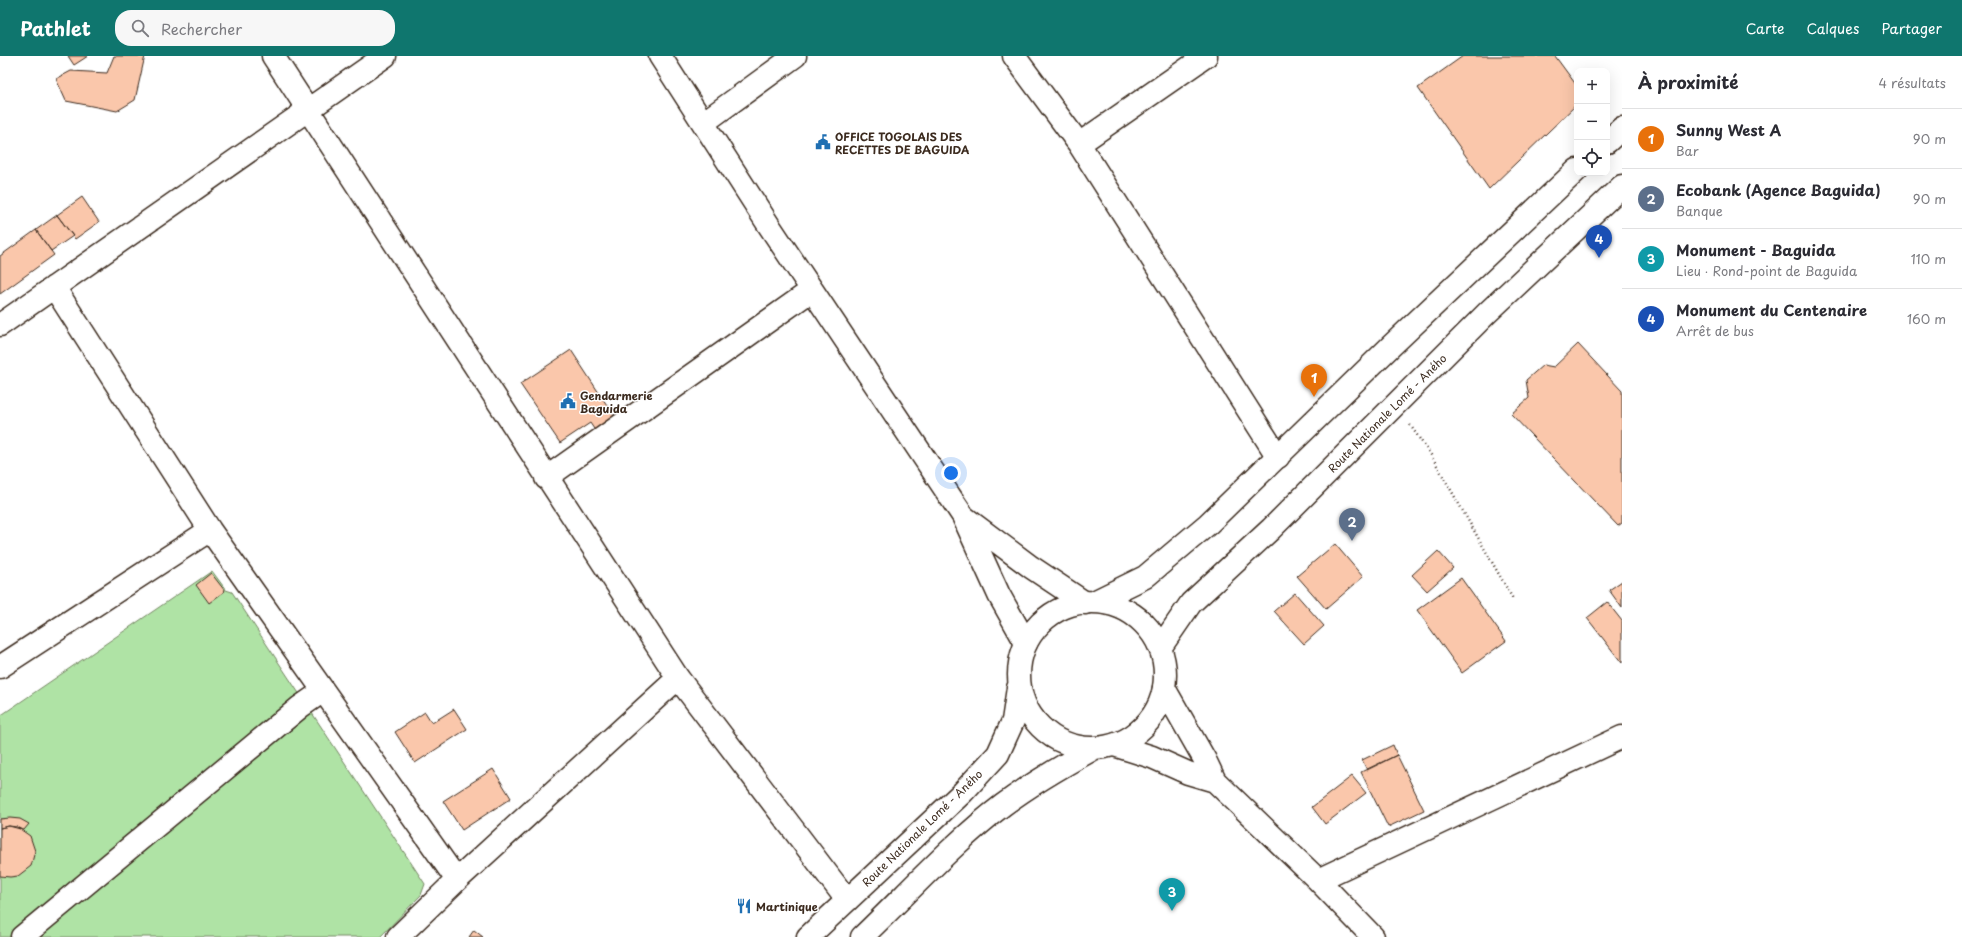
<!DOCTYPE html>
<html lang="fr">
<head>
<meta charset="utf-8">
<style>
	:root { --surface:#fff; --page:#f7f7f7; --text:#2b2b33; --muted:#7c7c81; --line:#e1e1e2; --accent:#0f766e }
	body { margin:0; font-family:"Playpen Sans",sans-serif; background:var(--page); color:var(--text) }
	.controls { position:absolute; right:12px; top:12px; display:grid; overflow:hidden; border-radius:8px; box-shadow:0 4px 16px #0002 }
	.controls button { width:36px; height:36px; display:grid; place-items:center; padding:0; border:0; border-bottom:1px solid var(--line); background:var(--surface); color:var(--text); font:20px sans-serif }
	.you { position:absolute; left:951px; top:417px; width:14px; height:14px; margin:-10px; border:3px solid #fff; border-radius:50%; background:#1a73e8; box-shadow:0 0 0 6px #1a73e833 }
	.badge { display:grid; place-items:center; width:26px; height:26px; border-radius:50%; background:var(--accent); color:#fff; font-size:13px; font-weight:700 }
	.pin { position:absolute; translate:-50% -33px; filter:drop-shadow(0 1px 2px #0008) }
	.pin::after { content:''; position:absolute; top:21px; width:14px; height:12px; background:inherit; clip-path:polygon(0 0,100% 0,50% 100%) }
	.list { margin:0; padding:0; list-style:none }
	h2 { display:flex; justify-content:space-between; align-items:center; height:52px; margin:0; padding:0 16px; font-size:17px }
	h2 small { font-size:13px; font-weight:400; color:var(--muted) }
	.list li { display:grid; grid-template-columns:26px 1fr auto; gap:12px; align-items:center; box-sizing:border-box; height:60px; padding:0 16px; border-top:1px solid var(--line) }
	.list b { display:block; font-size:15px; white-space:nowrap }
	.list p { margin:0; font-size:13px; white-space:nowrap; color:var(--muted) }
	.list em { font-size:13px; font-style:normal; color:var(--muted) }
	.icon { flex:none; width:22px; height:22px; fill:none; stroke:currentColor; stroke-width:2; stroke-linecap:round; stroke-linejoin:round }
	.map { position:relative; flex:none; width:1622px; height:881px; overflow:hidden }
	header { display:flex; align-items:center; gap:24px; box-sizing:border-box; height:56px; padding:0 20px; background:var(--accent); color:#fff }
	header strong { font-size:19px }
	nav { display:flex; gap:22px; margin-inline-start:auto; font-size:14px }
	.search { width:280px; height:36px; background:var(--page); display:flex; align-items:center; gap:10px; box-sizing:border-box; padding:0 14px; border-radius:16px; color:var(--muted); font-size:15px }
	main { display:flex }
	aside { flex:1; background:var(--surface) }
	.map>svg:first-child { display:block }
	.green { fill:#afe3a5; stroke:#758662 }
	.building { fill:#fac7ab; stroke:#3b2a1e }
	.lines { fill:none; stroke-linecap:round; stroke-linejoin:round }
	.minor-casing { stroke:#3b2a1e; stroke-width:25 }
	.highway-casing { stroke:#3b2a1e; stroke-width:25 }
	.path { stroke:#3b2a1e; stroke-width:2.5; stroke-dasharray:1 3; stroke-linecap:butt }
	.minor { stroke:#fff; stroke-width:22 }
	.highway { stroke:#fff; stroke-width:22 }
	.labels { text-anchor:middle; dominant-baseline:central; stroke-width:3; stroke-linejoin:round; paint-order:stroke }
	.poi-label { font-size:11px; font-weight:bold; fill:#3b2a1e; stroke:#fff; text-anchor:start }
	.street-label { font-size:11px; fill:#3b2a1e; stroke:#fff }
</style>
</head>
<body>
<header>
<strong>Pathlet</strong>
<div class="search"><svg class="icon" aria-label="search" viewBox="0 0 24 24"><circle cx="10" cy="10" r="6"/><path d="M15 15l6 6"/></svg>Rechercher</div>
<nav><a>Carte</a><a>Calques</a><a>Partager</a></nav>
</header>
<main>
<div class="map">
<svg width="1622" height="881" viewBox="0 0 1622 881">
	<rect width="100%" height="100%" fill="#fff"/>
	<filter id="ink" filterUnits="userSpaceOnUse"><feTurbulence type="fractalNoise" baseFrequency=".025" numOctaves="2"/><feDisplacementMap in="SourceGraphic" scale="8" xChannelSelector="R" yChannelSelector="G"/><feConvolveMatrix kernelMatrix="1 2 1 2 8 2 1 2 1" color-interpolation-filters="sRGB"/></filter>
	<g filter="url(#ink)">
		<path class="green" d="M212,515L226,534L232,536L425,828L421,839L380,881H0V660Z"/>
		<path class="building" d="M68,0H88L74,9Z
			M114,0H145L135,44L117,55L66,45L56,23L71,15L107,17Z
			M1463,0H1555L1577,30V48L1489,133L1418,32Z
			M82,141L99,166L75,183L57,159Z
			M57,159L73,180L51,195L36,174Z
			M36,174L54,199L0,238V200Z
			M1578,288L1622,335V467L1618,470L1511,358L1529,342L1526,324L1543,309L1554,311Z
			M571,294L616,363L596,376L590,367L560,387L520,328Z
			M1335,488L1363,521L1326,553L1297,520Z
			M1438,495L1453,512L1427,535L1412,519Z
			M211,517L225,535L209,547L196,529Z
			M1461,522L1506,585L1462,617L1417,554Z
			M1622,525V552L1609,534Z
			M1295,537L1324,570L1304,588L1274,555Z
			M1607,546L1622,565V607L1587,562Z
			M454,653L467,673L415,707L395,676L425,656L432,667Z
			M1393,689L1397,699L1367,714L1362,704Z
			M1397,699L1424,754L1388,771L1361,716Z
			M493,713L511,742L462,774L443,745Z
			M1352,720L1366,737L1325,768L1312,751Z
			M10,762L20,763L29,768L24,774L9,770L0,772V763Z
			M9,770L17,771L30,780L35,795L31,810L18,820L10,821L0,820V772Z
			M474,874L483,881H469Z"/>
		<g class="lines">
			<g class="minor-casing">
				<path id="minor" d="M273,0L678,622L847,844
					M660,0L768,168L963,460L999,539L1026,587
					M1014,0L1079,88L1278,401
					M703,67L795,0
					M1079,88L1206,0
					M54,231L210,474L457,824
					M0,269L385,0
					M546,422L812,234
					M964,461L1031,511L1085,547
					M0,611L210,474
					M1164,632L1205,704L1215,725L1318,824L1373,881
					M1114,689L1152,701L1188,717L1215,725
					M1318,824L1622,681
					M22,881L300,651L323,635
					M398,881L457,824L678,622"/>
			</g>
			<g class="highway-casing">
				<path id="highway" d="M1607,86L1622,72
					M1019 619a73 73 0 1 1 146 0a73 73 0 1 1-146 0Z
					M1094,546L1145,521L1208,468L1390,291L1577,114
					M1160,592L1191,547L1271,473L1487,257L1622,130
					M808,881L963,736L998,698L1013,665L1018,632
					M862,881C907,838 954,786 1003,749C1031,728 1062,710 1093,693"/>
			</g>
			<path class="path" d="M1410,369L1431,399L1513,543"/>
			<use href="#minor" class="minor"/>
			<use href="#highway" class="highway"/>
		</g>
	</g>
	<defs>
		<g id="civic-bare" transform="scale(1.2)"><path d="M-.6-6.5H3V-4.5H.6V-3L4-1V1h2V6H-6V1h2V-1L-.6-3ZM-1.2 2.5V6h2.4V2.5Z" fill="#1f6fb2" stroke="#fff" stroke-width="2.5" paint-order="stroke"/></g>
		<g id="restaurant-bare" transform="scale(1.2)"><path d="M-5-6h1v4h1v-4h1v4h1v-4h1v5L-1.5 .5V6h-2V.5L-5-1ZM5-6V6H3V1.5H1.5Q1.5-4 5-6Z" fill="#1f6fb2" stroke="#fff" stroke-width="2.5" paint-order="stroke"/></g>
	</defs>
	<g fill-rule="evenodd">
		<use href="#civic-bare" x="823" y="86"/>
		<use href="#civic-bare" x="568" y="345"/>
		<use href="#restaurant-bare" x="744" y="850"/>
	</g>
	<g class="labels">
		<g class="poi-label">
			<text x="835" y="80">OFFICE TOGOLAIS DES<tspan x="835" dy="13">RECETTES DE BAGUIDA</tspan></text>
			<text x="580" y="339">Gendarmerie<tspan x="580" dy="13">Baguida</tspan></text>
			<text x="756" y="850">Martinique</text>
		</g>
		<g class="street-label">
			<text transform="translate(1387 357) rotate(-45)">Route Nationale Lomé - Aného</text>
			<text transform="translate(922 772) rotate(-44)">Route Nationale Lomé - Aného</text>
		</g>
	</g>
</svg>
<div class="controls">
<button>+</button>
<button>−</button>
<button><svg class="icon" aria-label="locate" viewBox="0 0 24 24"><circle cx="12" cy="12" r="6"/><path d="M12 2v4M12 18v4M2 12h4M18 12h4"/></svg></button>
</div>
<div class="you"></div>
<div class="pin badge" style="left:1314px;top:341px;background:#e8710a">1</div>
<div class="pin badge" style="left:1352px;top:485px;background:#5c6f8a">2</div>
<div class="pin badge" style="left:1172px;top:855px;background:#0f9aa8">3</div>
<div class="pin badge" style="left:1599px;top:202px;background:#1a4fb4">4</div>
</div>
<aside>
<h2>À proximité<small>4 résultats</small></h2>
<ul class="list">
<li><span class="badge" style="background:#e8710a">1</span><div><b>Sunny West A</b><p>Bar</p></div><em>90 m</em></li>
<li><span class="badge" style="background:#5c6f8a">2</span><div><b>Ecobank (Agence Baguida)</b><p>Banque</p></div><em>90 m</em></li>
<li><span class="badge" style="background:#0f9aa8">3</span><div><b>Monument - Baguida</b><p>Lieu · Rond-point de Baguida</p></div><em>110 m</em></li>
<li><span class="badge" style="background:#1a4fb4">4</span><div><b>Monument du Centenaire</b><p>Arrêt de bus</p></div><em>160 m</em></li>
</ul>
</aside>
</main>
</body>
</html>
